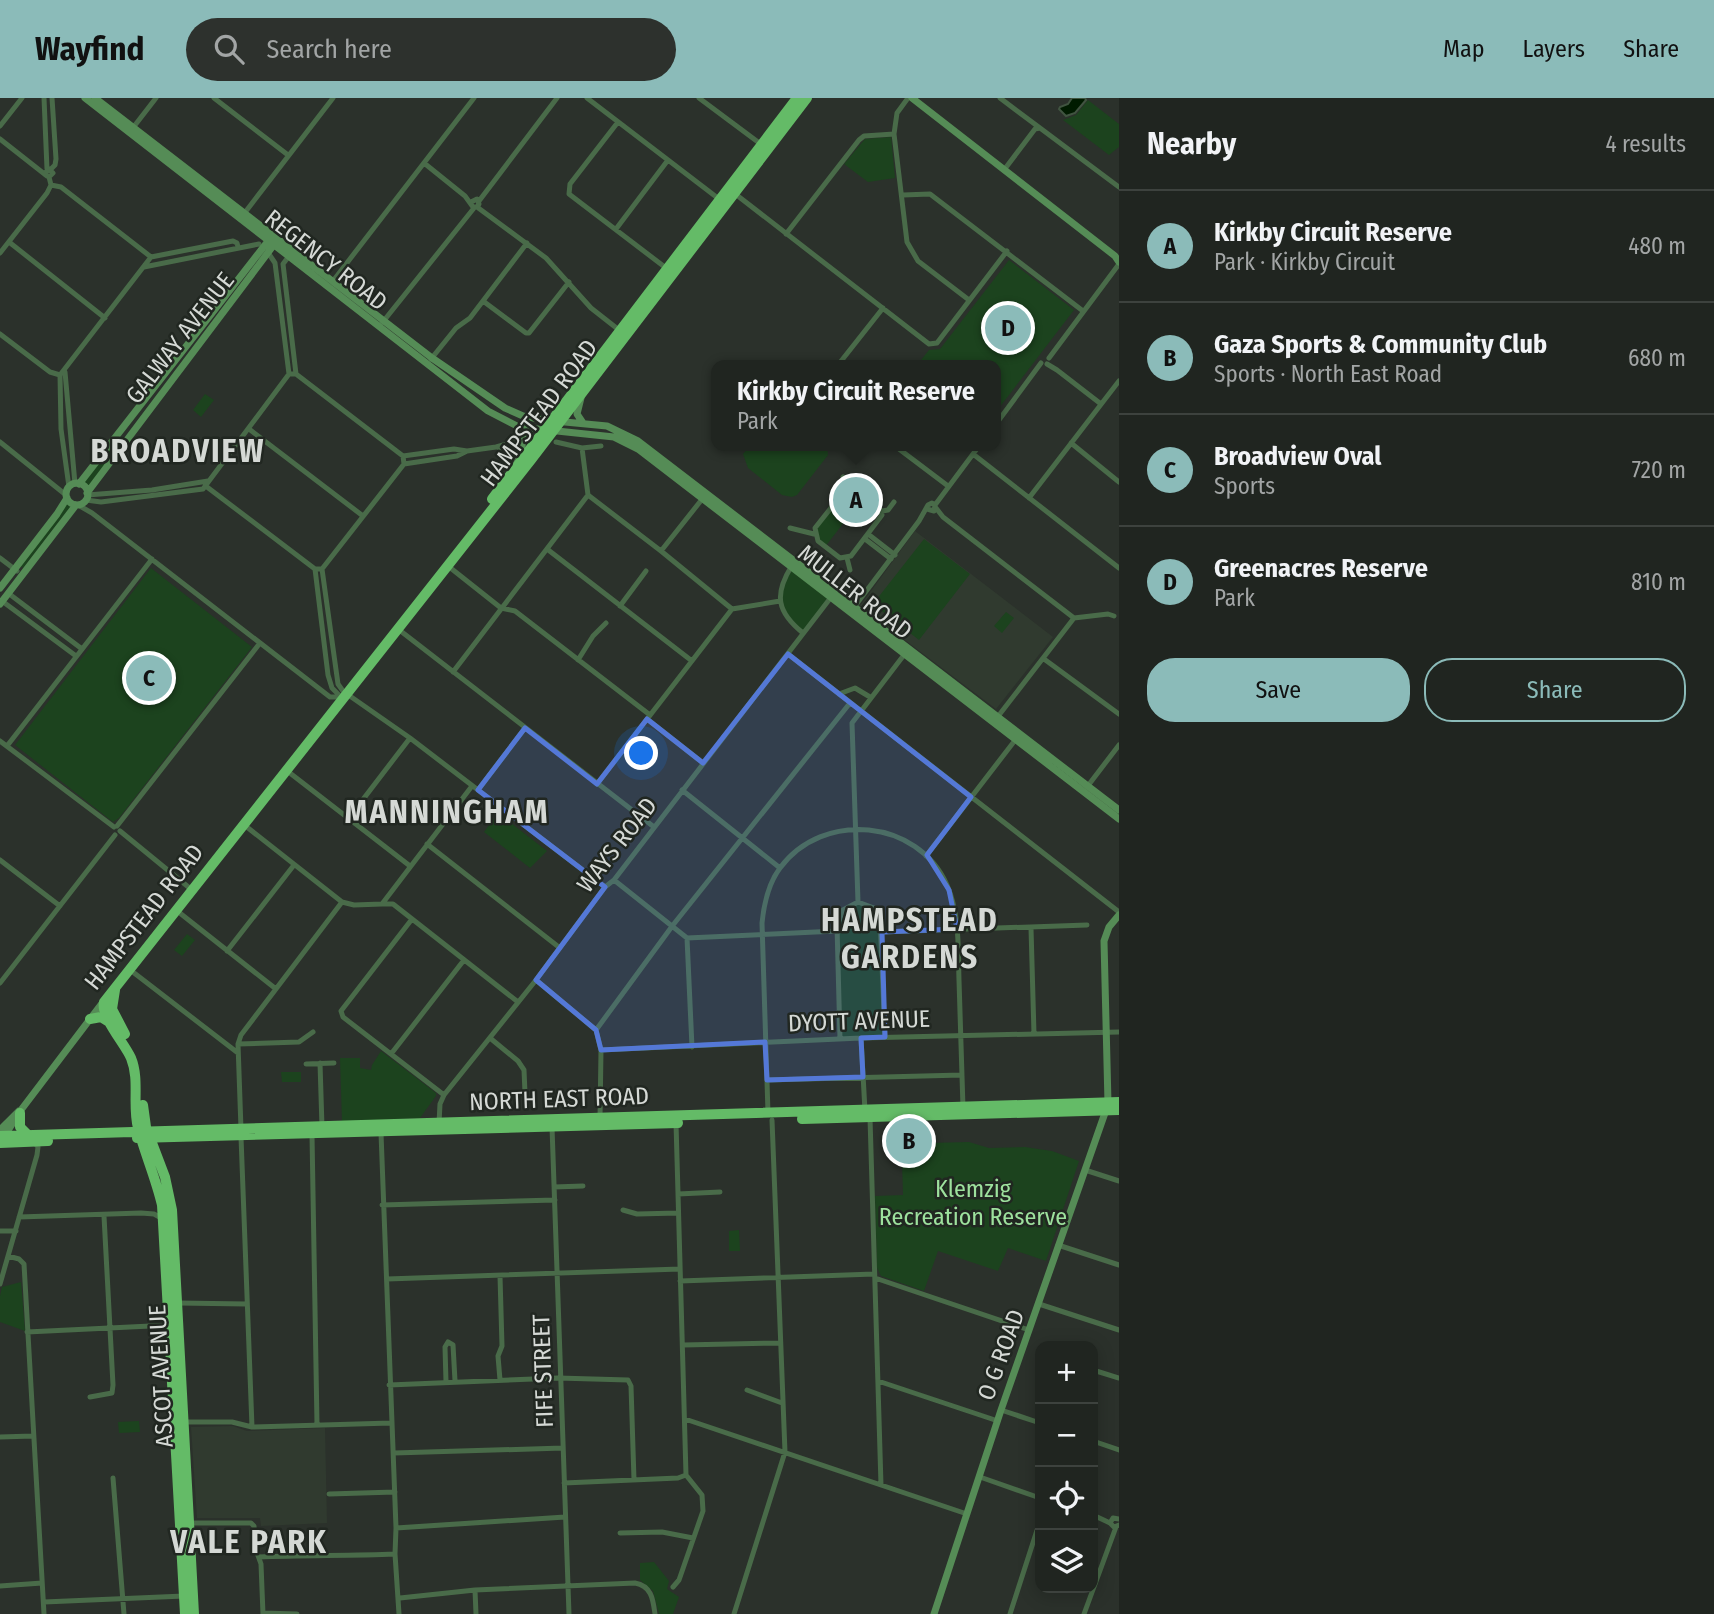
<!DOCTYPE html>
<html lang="en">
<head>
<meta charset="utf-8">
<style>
	:root { --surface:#202520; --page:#2d312d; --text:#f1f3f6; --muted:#a2a5a5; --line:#3d423e; --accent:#8bbbb9 }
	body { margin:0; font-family:"Fira Sans Condensed",sans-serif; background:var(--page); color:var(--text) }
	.controls { position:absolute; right:21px; bottom:21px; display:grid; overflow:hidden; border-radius:14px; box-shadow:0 4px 18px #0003 }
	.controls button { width:63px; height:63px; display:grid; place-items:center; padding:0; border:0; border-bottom:2px solid var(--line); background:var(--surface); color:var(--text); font:35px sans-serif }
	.you { position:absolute; left:642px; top:656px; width:24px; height:24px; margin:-18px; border:5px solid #fff; border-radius:50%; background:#1a73e8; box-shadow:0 0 0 10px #1a73e833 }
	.badge { display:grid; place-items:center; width:46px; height:46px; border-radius:50%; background:var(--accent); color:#111; font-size:23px; font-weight:700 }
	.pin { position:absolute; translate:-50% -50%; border:4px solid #fff; box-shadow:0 2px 7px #0006 }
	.popup { position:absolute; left:711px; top:262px; width:290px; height:91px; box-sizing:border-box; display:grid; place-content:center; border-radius:14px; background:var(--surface); filter:drop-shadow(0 2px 5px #0005); font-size:23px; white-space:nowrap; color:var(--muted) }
	.popup b { font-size:26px; color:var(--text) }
	.popup::after { content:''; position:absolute; left:50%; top:100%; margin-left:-14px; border:14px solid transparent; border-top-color:var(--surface) }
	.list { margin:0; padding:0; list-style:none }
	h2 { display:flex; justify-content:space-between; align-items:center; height:91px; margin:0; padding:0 28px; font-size:30px }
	h2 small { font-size:23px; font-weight:400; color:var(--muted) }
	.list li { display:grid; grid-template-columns:46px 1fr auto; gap:21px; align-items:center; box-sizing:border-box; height:112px; padding:0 28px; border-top:2px solid var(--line) }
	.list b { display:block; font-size:26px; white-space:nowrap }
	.list p { margin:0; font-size:23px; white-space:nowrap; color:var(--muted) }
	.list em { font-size:23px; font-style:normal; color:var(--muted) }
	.actions { display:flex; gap:14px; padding:21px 28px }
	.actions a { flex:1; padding:16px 0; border:2px solid var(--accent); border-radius:28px; text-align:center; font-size:24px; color:var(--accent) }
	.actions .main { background:var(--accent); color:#111 }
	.icon { flex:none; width:38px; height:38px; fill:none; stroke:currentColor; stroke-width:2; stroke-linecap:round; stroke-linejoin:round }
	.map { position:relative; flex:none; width:1119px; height:1516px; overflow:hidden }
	header { display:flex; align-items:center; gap:42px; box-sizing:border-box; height:98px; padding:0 35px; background:var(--accent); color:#111 }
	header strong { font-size:33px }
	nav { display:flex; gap:38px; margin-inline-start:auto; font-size:24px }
	.search { width:490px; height:63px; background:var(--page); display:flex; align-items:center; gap:18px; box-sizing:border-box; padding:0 24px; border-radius:38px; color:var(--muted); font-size:26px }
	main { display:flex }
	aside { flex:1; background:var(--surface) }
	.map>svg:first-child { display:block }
	.built { fill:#303a2f }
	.green { fill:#1c431e }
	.water { fill:#001b00; stroke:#405440; stroke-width:2 }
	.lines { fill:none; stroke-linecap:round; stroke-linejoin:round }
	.street { stroke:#496b49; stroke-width:5 }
	.secondary { stroke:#558c56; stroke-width:7 }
	.highway { stroke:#64bb67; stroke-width:10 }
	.marked { fill:#5478d7; fill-opacity:0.2; stroke:#5478d7; stroke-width:5; stroke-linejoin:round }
	.labels { text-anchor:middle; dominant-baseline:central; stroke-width:5; stroke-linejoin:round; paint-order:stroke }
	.street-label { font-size:24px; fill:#d5d9d5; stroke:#212721 }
	.park-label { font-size:24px; fill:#9de19d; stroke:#212721 }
	.district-label { font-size:32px; font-weight:bold; letter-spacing:2px; fill:#d5d9d5; stroke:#212721 }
</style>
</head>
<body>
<header>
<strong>Wayfind</strong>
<div class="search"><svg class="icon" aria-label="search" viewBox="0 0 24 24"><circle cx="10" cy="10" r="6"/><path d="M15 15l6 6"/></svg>Search here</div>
<nav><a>Map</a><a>Layers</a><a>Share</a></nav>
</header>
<main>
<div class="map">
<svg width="1119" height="1516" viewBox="0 0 1119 1516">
	<rect width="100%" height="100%" fill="#2b312b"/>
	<path class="built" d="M915,433L1053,539L996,611L860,508Z
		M233,1328L247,1333L325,1330L327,1425L261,1428L260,1420H197L191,1329Z"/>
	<path class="green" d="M1088,2L1119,26V49L1109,57L1063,22L1076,17Z
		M891,39L895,80L868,84L844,66L865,41Z
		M1009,162L1074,212L996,314V267H917L929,252L940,251Z
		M205,296L214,302L201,319L193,312Z
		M120,339L123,342L89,390L82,384Z
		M750,348H827L828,357L797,397L792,399L782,397L748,370L743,356Z
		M851,390L865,397L825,449L818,443L815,430Z
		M66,403L71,408L23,470L21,468Z
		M924,441L970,476L919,542L873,506Z
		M791,469L831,500L803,535C779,510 776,500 791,469Z
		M151,470L252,549L119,720L113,724L15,647Z
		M1006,514L1014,520L1002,535L994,528Z
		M498,715L547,753L530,770L484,734Z
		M858,804L873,810L881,824L885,939L840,940L837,825L841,815Z
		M187,836L195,842L182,858L174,852Z
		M381,953L436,995V998L420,1020L342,1024L340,960H360V970L371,972L372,967Z
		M301,974V984H282L281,974Z
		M969,1044L989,1050L1025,1049L1052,1053L1079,1063L1046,1163L1008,1150L998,1173L938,1153L924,1193L881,1178L877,1170L875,1098L903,1097L902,1063L928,1045Z
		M739,1132L740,1153H729V1133Z
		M21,1184L25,1233L0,1224V1198L2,1189Z
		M139,1323L140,1334L119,1335L118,1324Z
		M654,1464L669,1483L667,1491L679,1499L673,1516H659L653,1493L640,1482V1465Z"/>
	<path class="water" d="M1072,0H1085L1086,2L1075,15L1066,18L1059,11L1060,9L1068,6Z"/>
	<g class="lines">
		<path class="street" d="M44,0L47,71
			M214,0L288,57
			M587,0L719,101
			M699,0L762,47
			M908,0L897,15L894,36L907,144L918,163L969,202
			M1000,0L1040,30
			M618,24L570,86L569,96L666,170
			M0,28L22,0
			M132,31L156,0
			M0,41L47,78H50L53,75L49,71L45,75
			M424,65L465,98L473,109H477L479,106L477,101L471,104
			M51,71L55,67L56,61L52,0
			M1004,72L1035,31L1040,30L1119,89
			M51,87L61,89L151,159
			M734,95L929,246L937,245L1007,153
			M903,97L930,96L1083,213
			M479,103L557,0
			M477,109L546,160L591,210L619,232
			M243,117L333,0
			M616,131L668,62
			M786,136L859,42L864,38L894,36
			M9,144L105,220
			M0,155L47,95L51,87L49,79
			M269,156L275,165L289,276
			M289,158L283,166L296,276
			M144,169L259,146
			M333,183L474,0
			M483,203L526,235H529L569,184
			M382,225L474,110
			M0,236L50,274L60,277
			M1049,260L1119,166
			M431,261L456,230L470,220L527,145
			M1047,266L1057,272L1101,306
			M838,267L883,210
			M65,274L75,386
			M296,276L403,358L404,366
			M996,326L1041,265
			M249,331L363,418
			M0,344L66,397
			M556,344L582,350L601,348
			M1071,345L1119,384
			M895,348L948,388
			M499,350L514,353L517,357L516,365
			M582,350L588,397L661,453L732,511L780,503
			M973,356L1119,470
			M403,358L454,351L467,353L496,349L524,341
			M843,379L851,390
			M69,389L61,331L60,277L151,159L233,143L237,145L238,149
			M207,389L315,471H322
			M851,390C862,392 880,406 882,417L851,458L840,460L818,443L815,430L846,391Z
			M87,397L152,392L208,383
			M1029,400L1119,283
			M86,402L101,404L203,391L289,276H296
			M78,407L92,415L330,599H338
			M935,407L979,348
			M936,410L943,419L1074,520
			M882,413L888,412L894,404
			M790,430L814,436
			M868,436L895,457
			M865,441L891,461
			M547,451L692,563
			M661,453L703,400
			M0,460L17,473
			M847,460L850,472
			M448,468L501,510L515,513L650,617
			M791,469C774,497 777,514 803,535
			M315,471L328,577L332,590L339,597
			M8,495L82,551
			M2,503L76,558
			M620,508L646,473
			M852,512L919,423L928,407L932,405L935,407L934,413L927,411
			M398,531L654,729
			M788,556L1119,814
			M1044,561L1119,616
			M578,562L593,538L606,525
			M453,574L588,397
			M343,593L338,586L322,471L404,366L457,358L467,353
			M347,596L410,640L605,789
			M839,596L855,590L870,599
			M647,621L703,665
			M996,621L1074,520L1108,516L1114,518
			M0,643L114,729
			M7,648L152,461
			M286,672L410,768
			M597,686L732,511
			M1087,689L1119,647
			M478,692L525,630
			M682,692L780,770
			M348,721L410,640
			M243,726L342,804
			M117,728L260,545
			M120,733L192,792
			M427,746L560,850
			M926,758L1016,641
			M0,762L60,808
			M614,782L687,840L837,833
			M858,804L852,625L907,553
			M382,806H393L518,904
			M176,812L276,891
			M412,821L341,913L343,919L444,997
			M1031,830L1034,936
			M882,834L1087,827
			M687,840L692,949
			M227,853L294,767
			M129,871L238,955
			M536,882L596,932L601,952L600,1020
			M0,885L115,737
			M596,932L673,827L850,605
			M490,940L518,963L524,972L525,995
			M861,940L865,1013
			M840,941L837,828L843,812L858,804L874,810L880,819L885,939
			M238,946L299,944L313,934
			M601,952L861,940L1119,934
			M391,956L464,862
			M320,965L322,1029
			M306,966L334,965
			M767,982L962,977
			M768,1015L762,825C764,805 768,786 780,770C823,712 918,721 947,787C960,817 958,851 959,882C960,925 962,967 963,1010
			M870,1020L881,1387
			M439,1025L440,1006L444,997L536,882L605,789L614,782L832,498
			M552,1029L569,1516
			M241,1031L238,946L241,937L342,804L354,807L382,806L472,688
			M381,1035L396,1430L395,1456L399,1516
			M312,1037L317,1326
			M241,1039L252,1329
			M1085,1072L1119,1083
			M554,1089L583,1088
			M678,1096L720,1094
			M382,1107L555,1102
			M623,1112L637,1116L678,1115
			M19,1119L141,1115L154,1116L163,1121
			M0,1133H16
			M1058,1147L1119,1167
			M8,1158L19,1161L24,1166L44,1516
			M500,1178L502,1248L498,1258L500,1282
			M875,1180L1029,1232
			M387,1181L680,1171
			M680,1183L874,1176
			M0,1186L37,1057L38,1049L35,1045
			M178,1205L247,1206
			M1039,1206L1119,1232
			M27,1234L171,1227
			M683,1247L780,1245
			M1093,1272L1119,1280
			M878,1283L998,1323
			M446,1284L445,1249L448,1244L453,1247L455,1283
			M389,1287L558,1280L628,1282L631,1288L634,1382
			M747,1292L782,1305
			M90,1299L112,1295L113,1287L104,1118
			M1001,1312L1040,1325
			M685,1321L967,1416
			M184,1324H232L252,1329L391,1325
			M0,1339L33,1338
			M1093,1343L1119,1352
			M394,1355L563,1350
			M980,1379L1040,1400
			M113,1380L124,1516
			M564,1385L678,1380L686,1377
			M329,1396L395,1394
			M1093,1417L1110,1425
			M1119,1421L1113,1420L1110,1425L1114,1429L1119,1427
			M190,1425H251L254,1428L256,1452L261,1466L263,1516
			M396,1430L565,1419
			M620,1435L662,1434L693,1440
			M259,1459C304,1457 349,1458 395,1456
			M0,1488L42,1485
			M673,1489L679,1482L703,1413L702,1397L686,1377L676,1025
			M475,1492L476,1516
			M400,1500L475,1492L635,1485C652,1488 653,1502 655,1516
			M44,1504L184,1498
			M263,1515L297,1516
			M734,1516L785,1354L772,1022
			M1010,1516L1040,1423
			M1084,1516L1116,1429"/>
		<path class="secondary" d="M85,0L488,313L519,329L614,339L638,351L1119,721
			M95,0L432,260L505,310L523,318L544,322L607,328L638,343L1119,712
			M912,0L1115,158L1119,164
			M581,300L577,316L583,325
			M519,329L523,338L521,360
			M66 396a11 11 0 1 1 22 0a11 11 0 1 1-22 0Z
			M79,386L272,138
			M87,395L276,144
			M0,490L57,416L67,400
			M0,506L76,407
			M1108,1005L1104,843L1109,829L1119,817
			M0,1032L19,1013
			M5,1037L21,1012L103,904
			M934,1516L1001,1312L1106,1012"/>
		<path class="highway" d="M492,401L797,0
			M115,892L112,911L125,936
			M90,921L101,919L109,924
			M143,1007L146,1029L165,1079L172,1112L194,1516
			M20,1015V1029L28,1037
			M802,1021L1119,1012
			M0,1038L1119,1004
			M137,1040L678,1025
			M0,1045L48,1043
			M185,1516L162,1107C156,1081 145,1056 138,1030C132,1007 140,982 131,960C125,946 100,918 104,904L531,362L807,0"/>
	</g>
	<path class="marked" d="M788,556L971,699L927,757L949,792L957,831L882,834L885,939L861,940L863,979L767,982L765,944L601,952L596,932L536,882L605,789L478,692L525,630L597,686L647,621L703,665Z"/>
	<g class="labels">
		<g class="street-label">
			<text transform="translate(326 162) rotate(38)">REGENCY ROAD</text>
			<text transform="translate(180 240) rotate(-52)">GALWAY AVENUE</text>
			<text transform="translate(539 315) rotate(-53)">HAMPSTEAD ROAD</text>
			<text transform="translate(855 494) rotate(38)">MULLER ROAD</text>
			<text transform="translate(617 747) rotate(-52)">WAYS ROAD</text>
			<text transform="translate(144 819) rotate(-52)">HAMPSTEAD ROAD</text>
			<text transform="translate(859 923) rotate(-2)">DYOTT AVENUE</text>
			<text transform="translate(559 1001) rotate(-2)">NORTH EAST ROAD</text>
			<text transform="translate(1001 1257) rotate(-70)">O G ROAD</text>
			<text transform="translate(543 1273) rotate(-92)">FIFE STREET</text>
			<text transform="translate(161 1278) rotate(-93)">ASCOT AVENUE</text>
		</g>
		<g class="park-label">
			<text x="973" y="1091">Klemzig<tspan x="973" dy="28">Recreation Reserve</tspan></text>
		</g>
		<g class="district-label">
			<text x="178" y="353">BROADVIEW</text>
			<text x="447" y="714">MANNINGHAM</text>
			<text x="910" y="822">HAMPSTEAD<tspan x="910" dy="37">GARDENS</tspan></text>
			<text x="249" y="1444">VALE PARK</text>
		</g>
	</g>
</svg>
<div class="controls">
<button>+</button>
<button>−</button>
<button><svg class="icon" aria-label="locate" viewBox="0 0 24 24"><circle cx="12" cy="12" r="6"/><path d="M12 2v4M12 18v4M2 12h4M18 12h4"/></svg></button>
<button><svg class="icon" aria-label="layers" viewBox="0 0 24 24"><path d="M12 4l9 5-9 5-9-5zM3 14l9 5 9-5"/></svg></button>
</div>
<div class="you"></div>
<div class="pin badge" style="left:856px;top:402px">A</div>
<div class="popup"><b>Kirkby Circuit Reserve</b>Park</div>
<div class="pin badge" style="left:909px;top:1043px">B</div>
<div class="pin badge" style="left:149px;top:580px">C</div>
<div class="pin badge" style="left:1008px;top:230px">D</div>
</div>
<aside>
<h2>Nearby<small>4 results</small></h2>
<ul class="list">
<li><span class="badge">A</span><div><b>Kirkby Circuit Reserve</b><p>Park · Kirkby Circuit</p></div><em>480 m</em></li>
<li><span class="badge">B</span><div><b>Gaza Sports &amp; Community Club</b><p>Sports · North East Road</p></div><em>680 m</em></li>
<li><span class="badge">C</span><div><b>Broadview Oval</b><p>Sports</p></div><em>720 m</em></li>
<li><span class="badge">D</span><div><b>Greenacres Reserve</b><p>Park</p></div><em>810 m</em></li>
</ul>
<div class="actions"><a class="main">Save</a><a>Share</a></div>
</aside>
</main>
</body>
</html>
